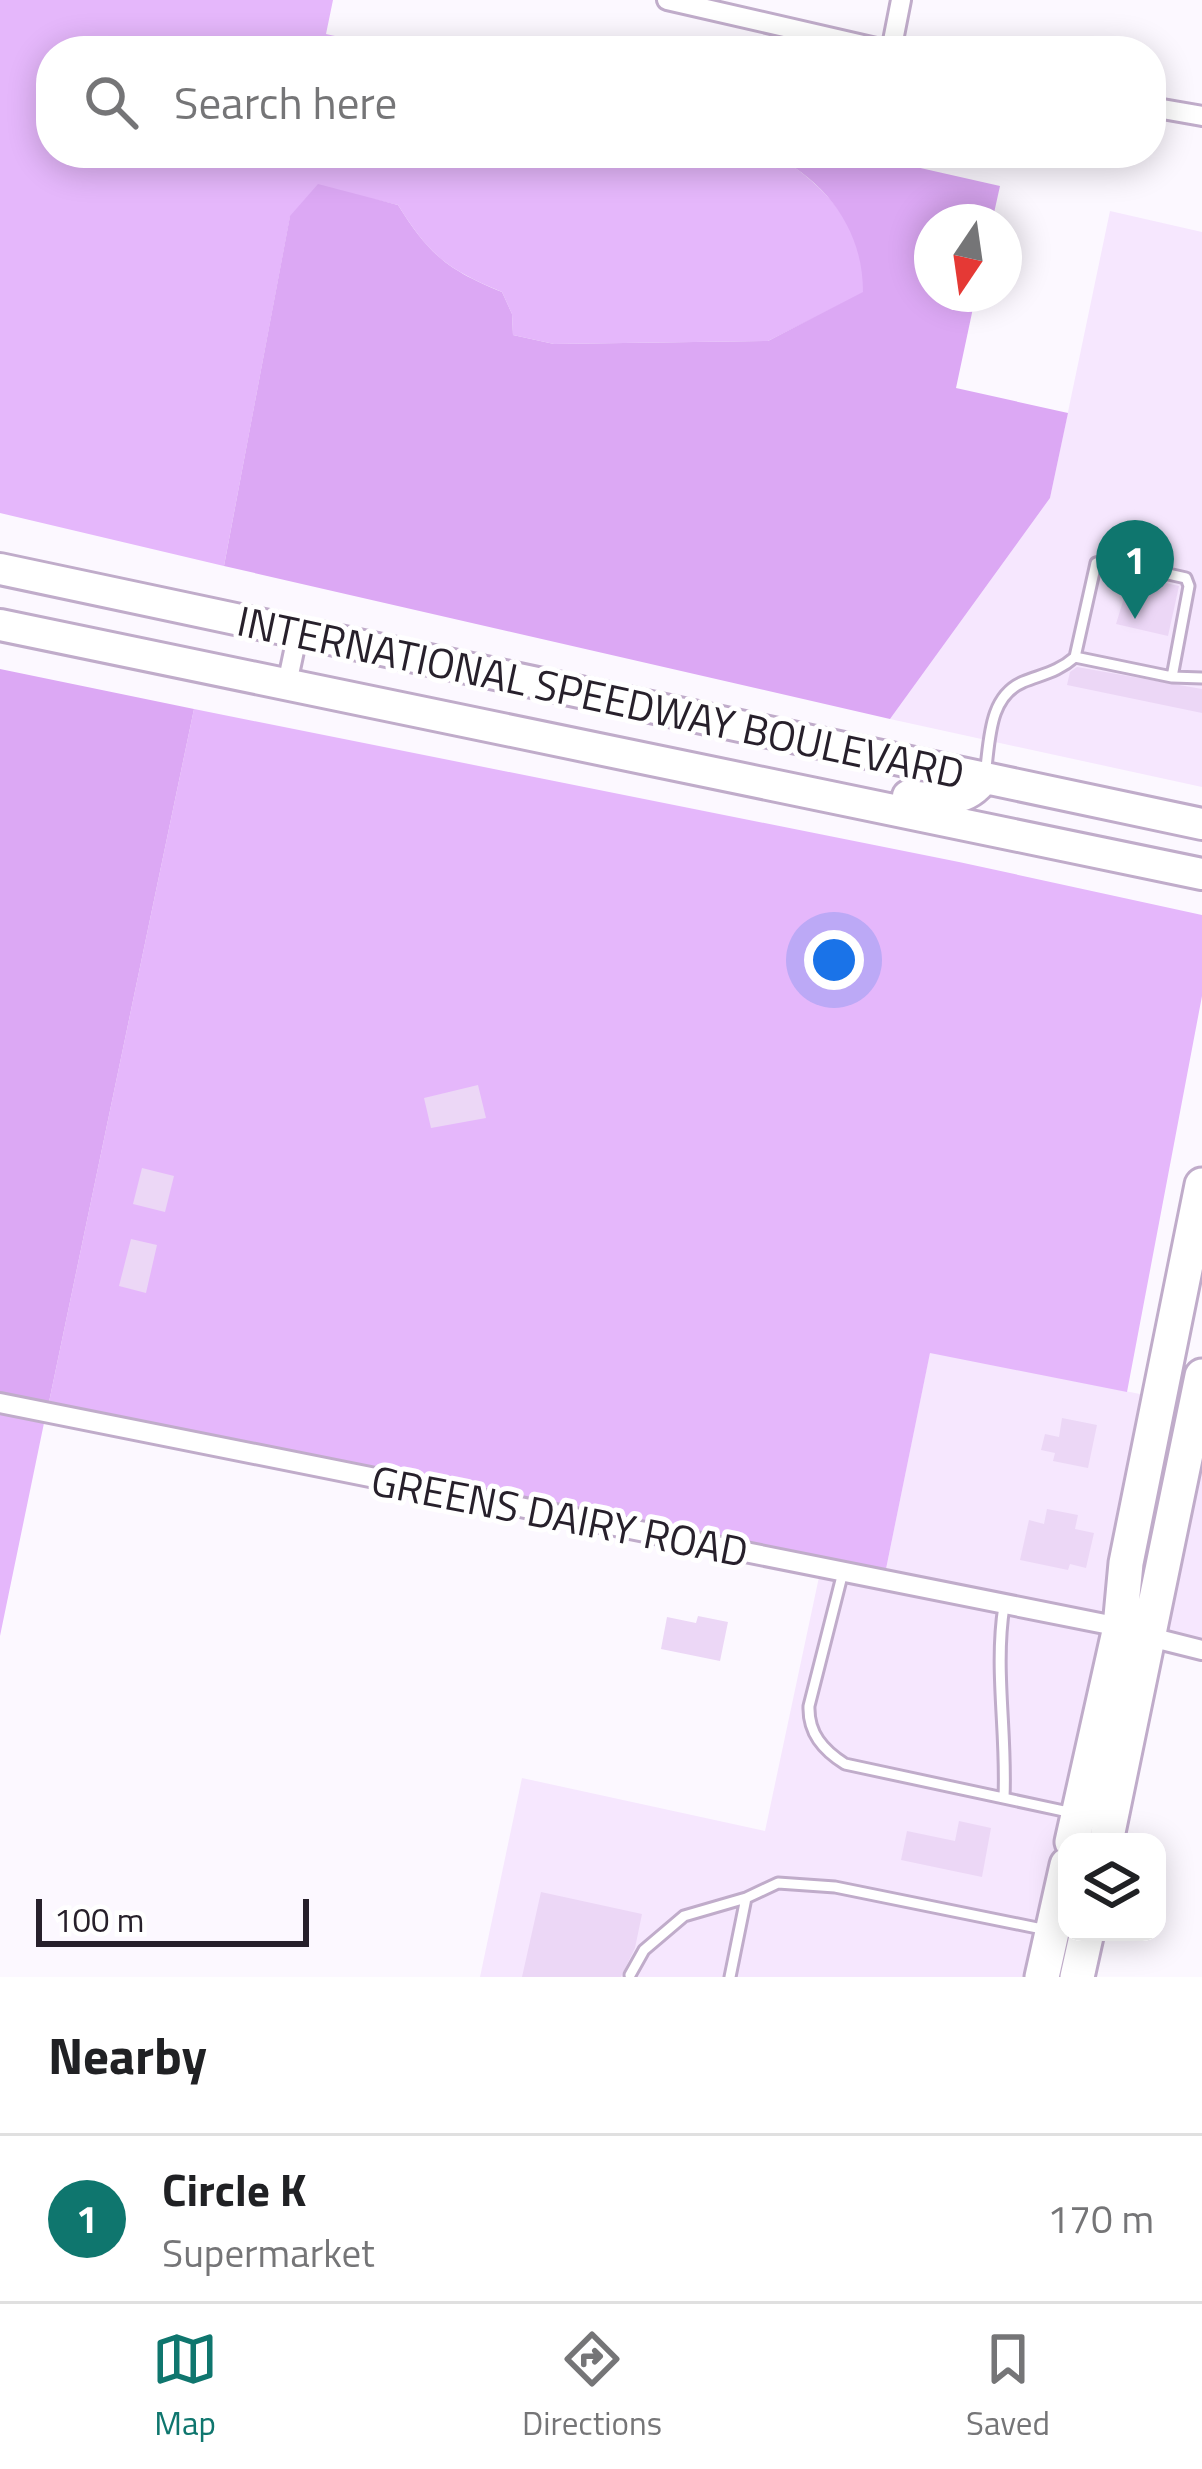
<!DOCTYPE html>
<html lang="en">
<head>
<meta charset="utf-8">
<style>
	:root { --surface:#fff; --page:#f2f2f2; --text:#202124; --muted:#757577; --line:#e0e0e0; --accent:#0f766e }
	body { margin:0; font-family:"Titillium Web",sans-serif; background:var(--page); color:var(--text) }
	.controls { position:absolute; right:36px; bottom:36px; display:grid; overflow:hidden; border-radius:24px; box-shadow:0 6px 30px #0003 }
	.controls button { width:108px; height:108px; display:grid; place-items:center; padding:0; border:0; border-bottom:3px solid var(--line); background:var(--surface); color:var(--text); font:60px sans-serif }
	.compass { position:absolute; left:914px; top:204px; width:108px; height:108px; border-radius:50%; background:var(--surface); box-shadow:0 6px 30px #0003; rotate:193deg }
	.scale { position:absolute; left:36px; bottom:30px; width:273px; box-sizing:border-box; padding-left:12px; border:6px solid #27202b; border-top:0; font-size:33px; line-height:42px; white-space:nowrap; color:#27202b; -webkit-text-stroke:9px #fff; paint-order:stroke }
	.you { position:absolute; left:834px; top:960px; width:42px; height:42px; margin:-30px; border:9px solid #fff; border-radius:50%; background:#1a73e8; box-shadow:0 0 0 18px #1a73e833 }
	.badge { display:grid; place-items:center; width:78px; height:78px; border-radius:50%; background:var(--accent); color:#fff; font-size:39px; font-weight:700 }
	.pin { position:absolute; translate:-50% -99px; filter:drop-shadow(0 3px 6px #0008) }
	.pin::after { content:''; position:absolute; top:63px; width:42px; height:36px; background:inherit; clip-path:polygon(0 0,100% 0,50% 100%) }
	.list { margin:0; padding:0; list-style:none }
	h2 { display:flex; justify-content:space-between; align-items:center; height:156px; margin:0; padding:0 48px; font-size:51px }
	h2 small { font-size:39px; font-weight:400; color:var(--muted) }
	.list li { display:grid; grid-template-columns:78px 1fr auto; gap:36px; align-items:center; box-sizing:border-box; height:168px; padding:0 48px; border-top:3px solid var(--line) }
	.list b { display:block; font-size:45px; white-space:nowrap }
	.list p { margin:0; font-size:39px; white-space:nowrap; color:var(--muted) }
	.list em { font-size:39px; font-style:normal; color:var(--muted) }
	.icon { flex:none; width:66px; height:66px; fill:none; stroke:currentColor; stroke-width:2; stroke-linecap:round; stroke-linejoin:round }
	.map { position:relative; flex:none; width:1202px; height:1977px; overflow:hidden }
	.search { position:absolute; background:var(--surface); box-shadow:0 6px 30px #0003; left:36px; right:36px; top:36px; height:132px; display:flex; align-items:center; gap:30px; box-sizing:border-box; padding:0 42px; border-radius:48px; color:var(--muted); font-size:45px }
	.sheet { height:324px; background:var(--surface) }
	nav { display:flex; justify-content:space-around; align-items:center; box-sizing:border-box; height:168px; border-top:3px solid var(--line); background:var(--surface); font-size:33px; color:var(--muted) }
	nav a { display:grid; justify-items:center; gap:6px }
	nav .on { color:var(--accent) }
	.map>svg:first-child { display:block }
	.built { fill:#f6e7fe }
	.green { fill:#e5b7fb }
	.forest { fill:#dca8f4 }
	.building { fill:#ecd7f6 }
	.lines { fill:none; stroke-linecap:round; stroke-linejoin:round }
	.service-casing { stroke:#c0acca; stroke-width:15 }
	.minor-casing { stroke:#c0acca; stroke-width:24 }
	.primary-casing { stroke:#c0acca; stroke-width:36 }
	.trunk-casing { stroke:#c0acca; stroke-width:39 }
	.service { stroke:#fff; stroke-width:9 }
	.minor { stroke:#fff; stroke-width:18 }
	.primary { stroke:#fff; stroke-width:30 }
	.trunk { stroke:#fff; stroke-width:33 }
	.labels { text-anchor:middle; dominant-baseline:central; stroke-width:10; stroke-linejoin:round; paint-order:stroke }
	.street-label { font-size:42px; fill:#27202b; stroke:#fff }
</style>
</head>
<body>
<div class="map">
<svg width="1202" height="1977" viewBox="0 0 1202 1977">
	<rect width="100%" height="100%" fill="#fcf8ff"/>
	<path class="built" d="M1110,211L1202,232V787L890,719L1050,498Z
		M930,1352L1150,1396L1112,1614L886,1569Z
		M1202,1424V1639L1161,1629Z
		M819,1577L1108,1635L1033,1977H480L522,1778L765,1831Z"/>
	<path class="green" d="M0,0H333L326,34L402,51H51V153H770C809,172 848,210 861,253C865,265 863,280 863,293L768,341L554,344L513,335L512,314L502,292C447,269 430,256 398,205L360,196L290,217L224,566L0,513Z
		M194,709L959,862L1202,915V996L1127,1392L930,1353L886,1569L49,1402Z
		M0,1414L44,1423L0,1636Z"/>
	<path class="forest" d="M770,153H854L1000,186L992,222H932V294H976L956,388L1068,413L1050,498L890,719L224,566L290,216L318,184L398,205C429,255 448,270 502,292L512,314L513,335L554,344L768,341L863,292C863,229 826,181 770,153Z
		M0,669L194,709L49,1402L0,1392Z"/>
	<path class="building" d="M1131,575L1179,586L1168,636L1116,624Z
		M1077,667L1202,689V713L1067,685L1070,672Z
		M478,1085L486,1118L431,1128L424,1098Z
		M142,1168L174,1176L165,1212L133,1204Z
		M131,1239L157,1245L146,1293L119,1286Z
		M1062,1418L1097,1425L1088,1468L1053,1461L1055,1453L1041,1450L1045,1434L1059,1437Z
		M1047,1509L1078,1515L1075,1529L1094,1533L1086,1568L1070,1564L1068,1570L1020,1560L1029,1520L1044,1524Z
		M698,1616L728,1622L720,1661L661,1649L667,1617L696,1623Z
		M959,1821L991,1828L982,1877L901,1860L907,1831L955,1841Z
		M541,1892L642,1914L635,1948L621,1977H522Z"/>
	<g class="lines">
		<g class="service-casing">
			<path id="service" d="M1075,657L1096,563L1106,560L1186,578L1189,586L1172,677
				M985,775C990,741 988,697 1023,682C1043,674 1058,672 1075,657L1172,677L1202,678
				M843,1572L809,1706C808,1733 823,1750 845,1764L1073,1813
				M1004,1606C994,1669 1007,1733 1004,1797
				M630,1975L644,1950L684,1916L746,1898L778,1883L835,1887L1047,1930
				M730,1977L746,1898"/>
		</g>
		<g class="minor-casing">
			<path id="minor" d="M667,0L889,51
				M891,51L901,0
				M1151,107L1202,116
				M287,684L298,632
				M0,1403L1120,1627
				M1150,1637L1202,1650"/>
		</g>
		<g class="primary-casing">
			<path id="primary" d="M0,569L1202,824
				M0,625L1202,874
				M908,796C938,799 965,805 984,778"/>
		</g>
		<g class="trunk-casing">
			<path id="trunk" d="M1072,1842L1120,1627L1126,1563L1202,1185
				M1106,1842L1202,1376
				M1042,1977L1067,1865
				M1077,1977L1087,1932"/>
		</g>
		<use href="#service" class="service"/>
		<use href="#minor" class="minor"/>
		<use href="#primary" class="primary"/>
		<use href="#trunk" class="trunk"/>
	</g>
	<g class="labels">
		<g class="street-label">
			<text transform="translate(601 696) rotate(12)">INTERNATIONAL SPEEDWAY BOULEVARD</text>
			<text transform="translate(560 1515) rotate(11)">GREENS DAIRY ROAD</text>
		</g>
	</g>
</svg>
<div class="controls">
<button><svg class="icon" aria-label="layers" viewBox="0 0 24 24"><path d="M12 4l9 5-9 5-9-5zM3 14l9 5 9-5"/></svg></button>
</div>
<svg class="compass" viewBox="-18 -18 36 36"><path d="M0-13l5 13h-10z" fill="#e53935"/><path d="M0 13l5-13h-10z" fill="#757577"/></svg>
<div class="scale">100 m</div>
<div class="you"></div>
<div class="pin badge" style="left:1135px;top:619px">1</div>
<div class="search"><svg class="icon" aria-label="search" viewBox="0 0 24 24"><circle cx="10" cy="10" r="6"/><path d="M15 15l6 6"/></svg>Search here</div>
</div>
<section class="sheet">
<h2>Nearby<small></small></h2>
<ul class="list">
<li><span class="badge">1</span><div><b>Circle K</b><p>Supermarket</p></div><em>170 m</em></li>
</ul>
</section>
<nav>
<a class="on"><svg class="icon" aria-label="map" viewBox="0 0 24 24"><path d="M3 6l6-2 6 2 6-2v14l-6 2-6-2-6 2zM9 4v14M15 6v14"/></svg>Map</a>
<a><svg class="icon" aria-label="directions" viewBox="0 0 24 24"><path d="M12 3l9 9-9 9-9-9zM9 14v-3h6M13 9l2 2-2 2"/></svg>Directions</a>
<a><svg class="icon" aria-label="saved" viewBox="0 0 24 24"><path d="M7 4h10v16l-5-4-5 4z"/></svg>Saved</a>
</nav>
</body>
</html>
